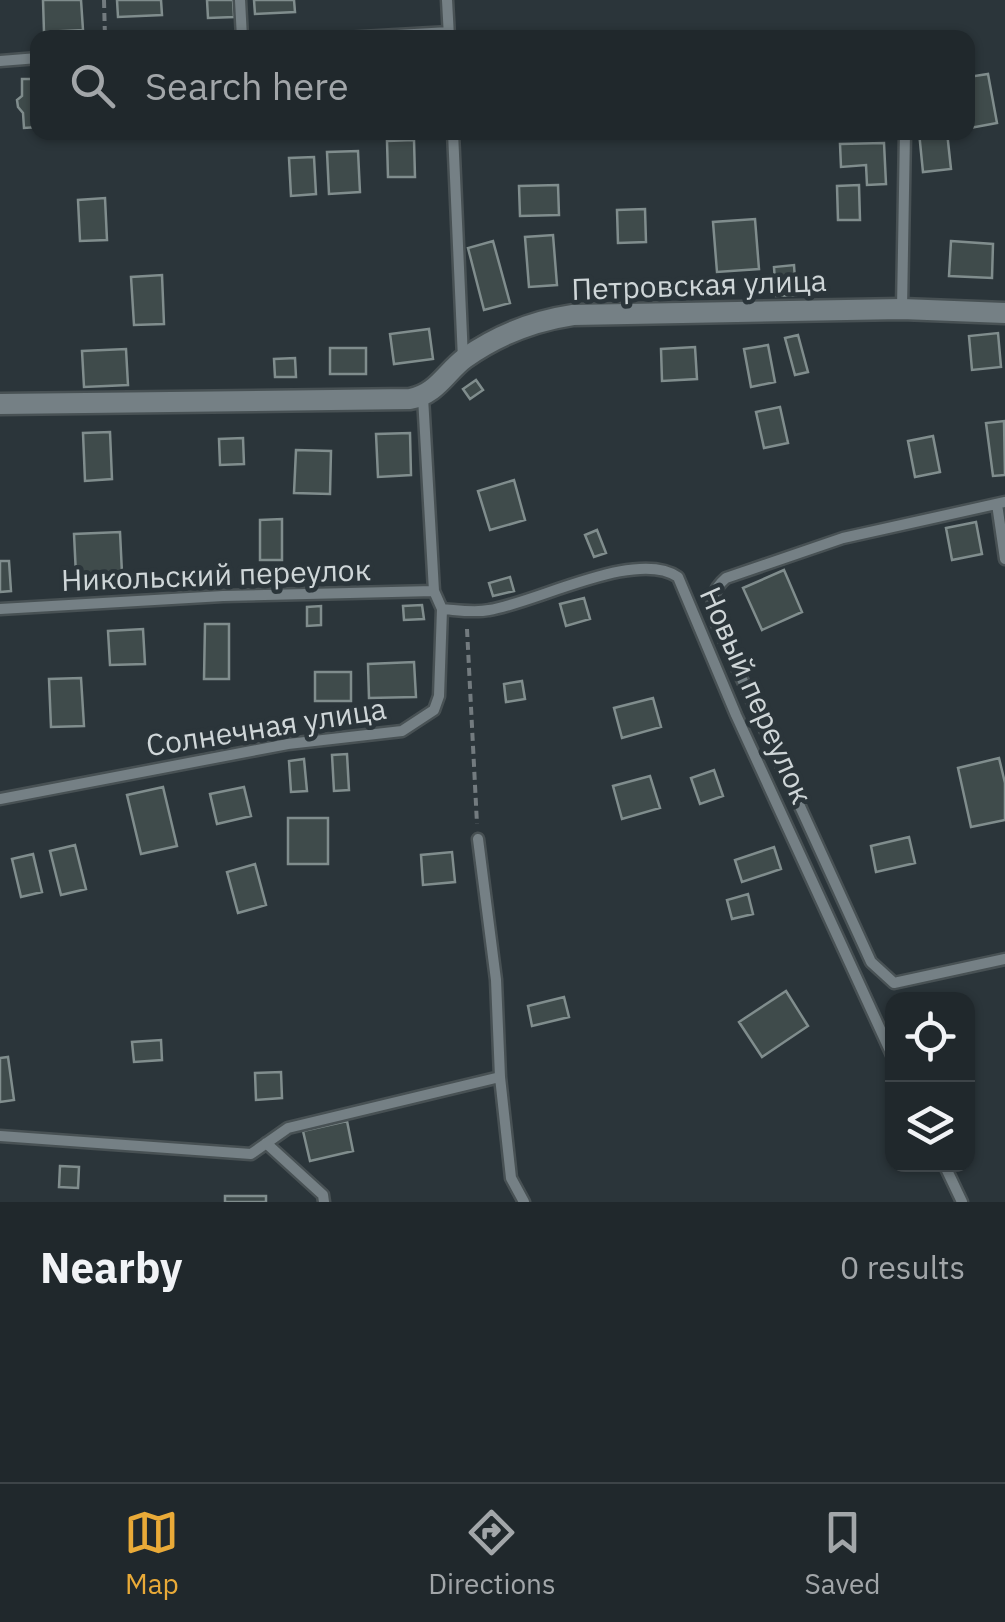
<!DOCTYPE html>
<html lang="en">
<head>
<meta charset="utf-8">
<style>
	:root { --surface:#20282c; --page:#283034; --text:#f1f3f6; --muted:#a2a6a9; --line:#3d4448; --accent:#e9aa38 }
	body { margin:0; font-family:"IBM Plex Sans",sans-serif; background:var(--page); color:var(--text) }
	.controls { position:absolute; right:30px; bottom:30px; display:grid; overflow:hidden; border-radius:20px; box-shadow:0 2px 8px #0004 }
	.controls button { width:90px; height:90px; display:grid; place-items:center; padding:0; border:0; border-bottom:2px solid var(--line); background:var(--surface); color:var(--text); font:50px sans-serif }
	.list { margin:0; padding:0; list-style:none }
	h2 { display:flex; justify-content:space-between; align-items:center; height:130px; margin:0; padding:0 40px; font-size:42px }
	h2 small { font-size:32px; font-weight:400; color:var(--muted) }
	.icon { flex:none; width:55px; height:55px; fill:none; stroke:currentColor; stroke-width:2; stroke-linecap:round; stroke-linejoin:round }
	.map { position:relative; flex:none; width:1005px; height:1202px; overflow:hidden }
	.search { position:absolute; background:var(--surface); box-shadow:0 2px 8px #0004; left:30px; right:30px; top:30px; height:110px; display:flex; align-items:center; gap:25px; box-sizing:border-box; padding:0 35px; border-radius:20px; color:var(--muted); font-size:38px }
	.sheet { height:280px; background:var(--surface) }
	nav { display:flex; justify-content:space-around; align-items:center; box-sizing:border-box; height:140px; border-top:2px solid var(--line); background:var(--surface); font-size:28px; color:var(--muted) }
	nav a { display:grid; justify-items:center; gap:5px }
	nav .on { color:var(--accent) }
	.map>svg:first-child { display:block }
	.building { fill:#3f4b4b; stroke:#808d8d; stroke-width:2.5 }
	.lines { fill:none; stroke-linecap:round; stroke-linejoin:round }
	.service-casing { stroke:#485154; stroke-width:15 }
	.minor-casing { stroke:#485154; stroke-width:25 }
	.path { stroke:#737b7f; stroke-width:4; stroke-dasharray:8 5; stroke-linecap:butt }
	.service { stroke:#758085; stroke-width:10 }
	.minor { stroke:#758085; stroke-width:20 }
	.labels { text-anchor:middle; dominant-baseline:central; stroke-width:9; stroke-linejoin:round; paint-order:stroke }
	.street-label { font-size:30px; fill:#cfd6d8; stroke:#2b353a }
</style>
</head>
<body>
<div class="map">
<svg width="1005" height="1202" viewBox="0 0 1005 1202">
	<rect width="100%" height="100%" fill="#2b353a"/>
	<path class="building" d="M43,0H81L83,30L44,32Z
		M117,0H161L162,15L118,17Z
		M207,0H233L234,17L208,18Z
		M254,0H294L295,12L255,14Z
		M32,74H38V127L24,128L23,113L18,107L17,100L22,96V79H32Z
		M988,74L997,123L970,128L968,77Z
		M919,132H947L951,169L923,172Z
		M414,140L415,177H388L387,141Z
		M884,143L886,184L867,185L866,165L841,167L840,144Z
		M358,151L360,192L329,194L327,152Z
		M314,157L316,194L291,196L289,158Z
		M558,185L559,215L520,216L519,186Z
		M859,185L860,220H838L837,186Z
		M105,198L107,240L80,241L78,200Z
		M645,209L646,242L618,243L617,210Z
		M755,219L759,269L717,272L713,222Z
		M553,235L557,285L529,287L525,237Z
		M493,241L510,303L484,310L468,248Z
		M951,241L993,244L992,278L949,276Z
		M794,265L796,295L776,296L774,267Z
		M162,275L164,324L134,325L131,277Z
		M429,329L433,359L394,364L390,334Z
		M998,333L1001,367L972,370L969,336Z
		M798,335L808,372L795,375L785,338Z
		M768,345L775,382L751,387L744,349Z
		M695,347L697,379L662,381L661,349Z
		M330,348H366V374H330Z
		M126,349L128,385L84,387L82,351Z
		M295,358L296,377H275L274,359Z
		M476,380L483,390L470,399L463,389Z
		M780,407L788,443L764,448L756,412Z
		M1004,421L1005,475L993,476L986,423Z
		M110,432L112,479L85,481L83,433Z
		M410,433L411,475L378,477L376,434Z
		M933,436L940,472L915,477L908,441Z
		M243,438L244,464L220,465L219,439Z
		M296,450L331,451L330,494L294,493Z
		M514,480L525,520L490,530L478,491Z
		M282,519V560H260V520Z
		M976,522L982,554L952,560L946,528Z
		M597,530L606,553L594,557L585,535Z
		M120,532L122,573L76,575L74,534Z
		M0,561H9L11,591L0,592Z
		M784,570L802,612L762,630L743,588Z
		M510,577L514,591L493,596L489,583Z
		M584,598L590,619L566,626L560,604Z
		M422,605L424,619L404,620L403,606Z
		M321,606V625L307,626V607Z
		M205,624H229V679H204Z
		M143,629L145,664L110,665L108,631Z
		M414,662L416,697L369,698L368,664Z
		M315,672H351V701H315Z
		M81,678L84,726L51,727L49,679Z
		M522,681L525,699L506,702L504,684Z
		M653,698L661,727L622,738L614,708Z
		M347,754L349,790L334,791L332,755Z
		M999,758L1005,783V820L971,827L958,768Z
		M304,759L307,791L291,792L289,761Z
		M714,770L723,796L700,804L691,778Z
		M650,776L660,808L622,819L613,786Z
		M163,787L177,846L141,854L127,795Z
		M244,787L251,816L217,824L210,794Z
		M288,818H328V864H288Z
		M909,837L915,863L876,872L871,846Z
		M75,845L86,889L61,895L50,851Z
		M774,847L781,869L742,882L735,860Z
		M452,852L455,882L423,885L421,855Z
		M33,854L42,892L21,897L12,859Z
		M255,864L266,905L238,913L227,872Z
		M748,894L753,914L732,919L727,900Z
		M786,991L808,1026L762,1057L739,1022Z
		M564,997L569,1017L532,1026L528,1006Z
		M161,1040L162,1060L134,1062L132,1042Z
		M8,1057L14,1100L0,1102V1058Z
		M281,1072L282,1098L256,1100L255,1073Z
		M347,1121L353,1151L310,1161L303,1131Z
		M60,1166L79,1167L78,1188L59,1187Z
		M225,1196H266V1202H225Z"/>
	<g class="lines">
		<g class="service-casing">
			<path id="service" d="M240,0L242,38
				M447,0L449,37
				M345,38L449,32
				M0,61L38,58
				M453,132L463,359
				M902,309L905,132
				M1005,502L843,538L726,578C712,590 711,600 714,618L871,962L894,983L1005,959
				M997,504L1005,559
				M0,609L223,596L434,591
				M442,609C457,610 474,613 489,610C536,603 637,548 678,577L736,715L892,1055
				M0,799L288,744L402,731L434,710L439,696L442,609L434,591L423,397
				M478,839L496,980L500,1077
				M0,1136L251,1154L288,1128L500,1077L511,1178L524,1202
				M266,1143L323,1195L324,1202
				M944,1164L962,1202"/>
		</g>
		<g class="minor-casing">
			<path id="minor" d="M0,404L410,399C437,394 445,373 465,358C499,334 533,321 573,315L902,309L1005,313"/>
		</g>
		<path class="path" d="M104,0L105,38
			M467,629L477,824"/>
		<use href="#service" class="service"/>
		<use href="#minor" class="minor"/>
	</g>
	<g class="labels">
		<g class="street-label">
			<text transform="translate(699 284) rotate(-2)">Петровская улица</text>
			<text transform="translate(216 574) rotate(-2)">Никольский переулок</text>
			<text transform="translate(757 695) rotate(66)">Новый переулок</text>
			<text transform="translate(266 726) rotate(-9)">Солнечная улица</text>
		</g>
	</g>
</svg>
<div class="controls">
<button><svg class="icon" aria-label="locate" viewBox="0 0 24 24"><circle cx="12" cy="12" r="6"/><path d="M12 2v4M12 18v4M2 12h4M18 12h4"/></svg></button>
<button><svg class="icon" aria-label="layers" viewBox="0 0 24 24"><path d="M12 4l9 5-9 5-9-5zM3 14l9 5 9-5"/></svg></button>
</div>
<div class="search"><svg class="icon" aria-label="search" viewBox="0 0 24 24"><circle cx="10" cy="10" r="6"/><path d="M15 15l6 6"/></svg>Search here</div>
</div>
<section class="sheet">
<h2>Nearby<small>0 results</small></h2>
<ul class="list">
</ul>
</section>
<nav>
<a class="on"><svg class="icon" aria-label="map" viewBox="0 0 24 24"><path d="M3 6l6-2 6 2 6-2v14l-6 2-6-2-6 2zM9 4v14M15 6v14"/></svg>Map</a>
<a><svg class="icon" aria-label="directions" viewBox="0 0 24 24"><path d="M12 3l9 9-9 9-9-9zM9 14v-3h6M13 9l2 2-2 2"/></svg>Directions</a>
<a><svg class="icon" aria-label="saved" viewBox="0 0 24 24"><path d="M7 4h10v16l-5-4-5 4z"/></svg>Saved</a>
</nav>
</body>
</html>
